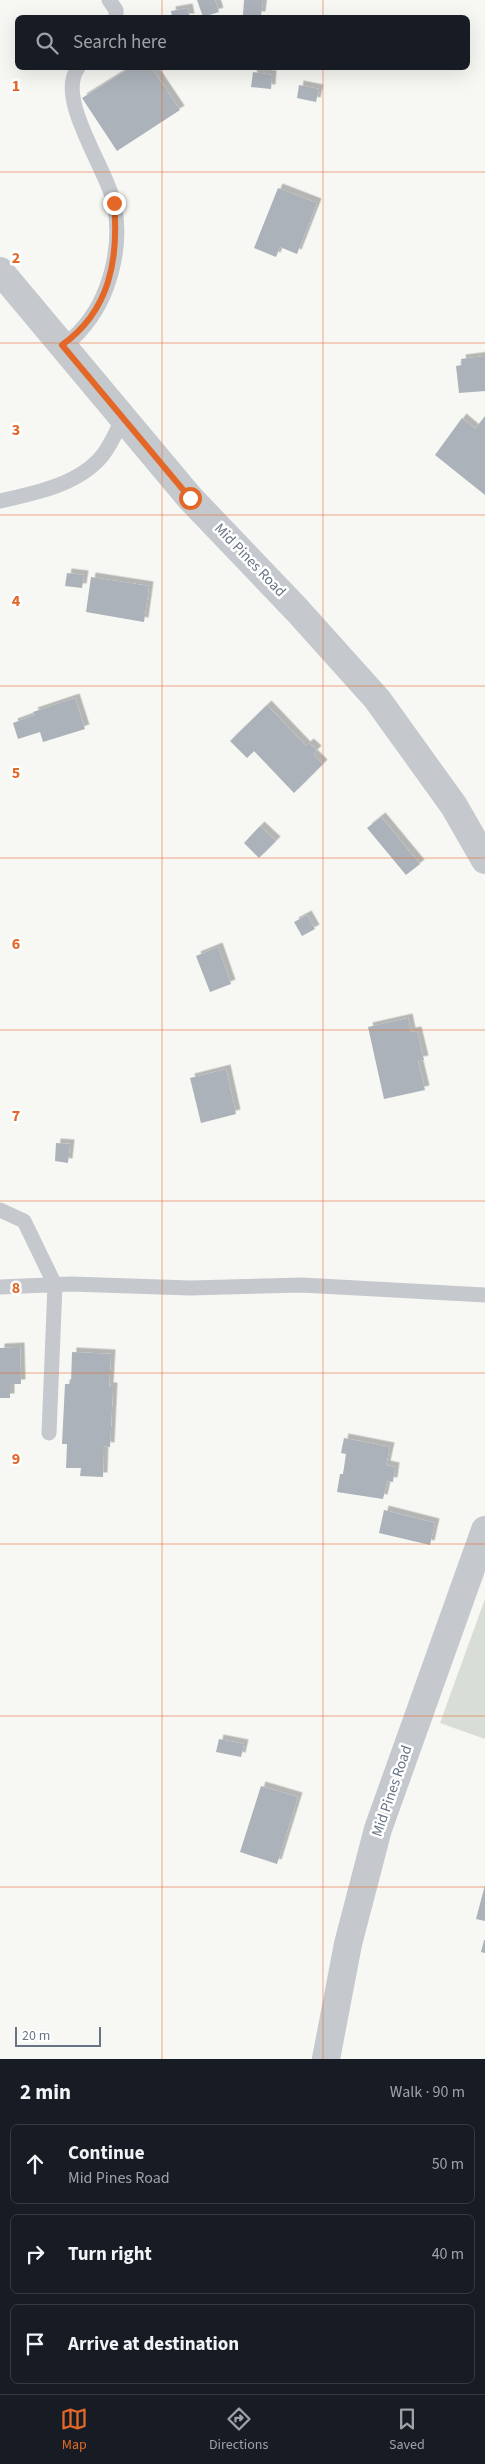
<!DOCTYPE html>
<html lang="en">
<head>
<meta charset="utf-8">
<style>
	:root { --surface:#171b24; --page:#20242c; --text:#f1f3f6; --muted:#9ea1a6; --line:#363941; --accent:#e36828 }
	body { margin:0; font-family:"Source Sans 3",sans-serif; background:var(--page); color:var(--text) }
	.scale { position:absolute; left:15px; bottom:12px; width:86px; box-sizing:border-box; padding-left:5px; border:2px solid #667485; border-top:0; font-size:14px; line-height:18px; white-space:nowrap; color:#667485; -webkit-text-stroke:4px #fff; paint-order:stroke }
	.stop { position:absolute; width:15px; height:15px; margin:-11px; border:4px solid #e36828; border-radius:50%; background:#fff }
	.stop.end { background:#e36828; border-color:#fff; box-shadow:0 1px 5px #0008 }
	.list { margin:0; padding:0; list-style:none }
	h2 { display:flex; justify-content:space-between; align-items:center; height:65px; margin:0; padding:0 20px; font-size:21px }
	h2 small { font-size:16px; font-weight:400; color:var(--muted) }
	.list li { display:grid; grid-template-columns:32px 1fr auto; gap:15px; align-items:center; box-sizing:border-box; height:80px; margin:0 10px 10px; padding:0 10px; border:1px solid var(--line); border-radius:8px }
	.list b { display:block; font-size:19px; white-space:nowrap }
	.list p { margin:0; font-size:16px; white-space:nowrap; color:var(--muted) }
	.list em { font-size:16px; font-style:normal; color:var(--muted) }
	.icon { flex:none; width:28px; height:28px; fill:none; stroke:currentColor; stroke-width:2; stroke-linecap:round; stroke-linejoin:round }
	.map { position:relative; flex:none; width:485px; height:2059px; overflow:hidden }
	.search { position:absolute; background:var(--surface); box-shadow:0 5px 20px #0002; left:15px; right:15px; top:15px; height:55px; display:flex; align-items:center; gap:12px; box-sizing:border-box; padding:0 18px; border-radius:8px; color:var(--muted); font-size:19px }
	.sheet { height:335px; background:var(--surface) }
	nav { display:flex; justify-content:space-around; align-items:center; box-sizing:border-box; height:70px; border-top:1px solid var(--line); background:var(--surface); font-size:14px; color:var(--muted) }
	nav a { display:grid; justify-items:center; gap:2px }
	nav .on { color:var(--accent) }
	.map>svg:first-child { display:block }
	.green { fill:#d8ded5 }
	.building { fill:#acb2b9; filter:url(#shadow) }
	.lines { fill:none; stroke-linecap:round; stroke-linejoin:round }
	.service { stroke:#c5c8cc; stroke-width:15 }
	.minor { stroke:#c5c8cc; stroke-width:28 }
	.route { stroke:#e36828; stroke-width:6 }
	.grid { fill:none; stroke:#e36828; stroke-width:1; stroke-opacity:0.55 }
	.labels { text-anchor:middle; dominant-baseline:central; stroke-width:5; stroke-linejoin:round; paint-order:stroke }
	.street-label { font-size:15px; fill:#667485; stroke:#fff }
	.grid-label { font-size:16px; text-anchor:middle; font-weight:bold; fill:#e36828; stroke:#fff; stroke-width:5; stroke-linejoin:round; paint-order:stroke }
</style>
</head>
<body>
<div class="map">
<svg width="485" height="2059" viewBox="0 0 485 2059">
	<defs>
		<filter id="shadow"><feDropShadow dx="4.5" dy="-4.5" stdDeviation="0" flood-color="#0004"/></filter>
	</defs>
	<rect width="100%" height="100%" fill="#f7f7f4"/>
	<path class="green" d="M485,1599V1739L440,1723Z"/>
	<path class="building" d="M197,0H215L219,12L203,17Z
		M244,0H263L261,16L243,15Z
		M188,8L190,18H172L171,11Z
		M130,68H152L180,110L117,151L82,98Z
		M253,72L272,75L271,89L251,87Z
		M299,85L319,89L316,102L297,98Z
		M278,188L317,203L297,254L280,247L276,257L254,248Z
		M485,356V391L459,393L456,366L462,365L461,359Z
		M485,416V495L435,455L462,418L475,429Z
		M67,573L84,575L82,588L65,586Z
		M91,577L149,586L144,622L86,612Z
		M75,698L85,729L43,742L40,732L18,739L13,723L35,715L33,712Z
		M267,705L306,746L309,743L317,750L313,754L323,764L294,793L254,751L247,758L230,741Z
		M381,817L420,864L406,875L367,828Z
		M260,826L276,841L259,858L244,843Z
		M307,915L315,929L302,936L294,922Z
		M218,947L231,984L210,992L196,956Z
		M408,1018L411,1032L417,1031L424,1060L418,1061L425,1090L384,1099L368,1027Z
		M226,1069L236,1114L201,1123L190,1078Z
		M56,1143L70,1144L68,1163L55,1161Z
		M20,1347L21,1384H10V1398H0V1348Z
		M72,1352L111,1354L109,1387H113L110,1447L104,1446L103,1477L80,1476L81,1468H66L67,1444H62L65,1384H71Z
		M344,1438L390,1447L386,1465L395,1467L393,1482L387,1481L383,1499L337,1492L340,1474H343L346,1454L341,1453Z
		M384,1510L435,1523L430,1545L379,1533Z
		M219,1739L244,1744L241,1757L216,1752Z
		M261,1786L298,1797L277,1864L240,1852Z
		M485,1885V1921L476,1919Z
		M484,1940H485V1953L481,1952Z"/>
	<g class="lines">
		<path class="service" d="M109,0L116,10V18
			M62,345C68,341 76,337 80,331C110,299 123,246 114,203C107,169 55,98 78,68
			M0,501C35,493 78,485 102,456C111,445 117,430 123,418
			M0,1210L24,1221L55,1285L49,1433
			M0,1287L71,1284L190,1288L302,1285L485,1295"/>
		<path class="minor" d="M0,271L190,498L297,610L377,699L454,806L485,860
			M326,2059L348,1944L378,1829L485,1530"/>
	</g>
	<g class="lines">
		<path class="route" d="M114,203C119,259 110,311 62,345L190,498"/>
	</g>
	<path class="grid" d="M162,0V18M323,0V18M162,68V2059M323,68V2059M0,172H485M0,343H485M0,515H485M0,686H485M0,858H485M0,1030H485M0,1201H485M0,1373H485M0,1544H485M0,1716H485M0,1887H485"/>
	<g class="labels">
		<g class="street-label">
			<text transform="translate(250 560) rotate(46)">Mid Pines Road</text>
			<text transform="translate(392 1791) rotate(-71)">Mid Pines Road</text>
		</g>
	</g>
	<g class="grid-label">
		<text x="16" y="91">1</text>
		<text x="16" y="263">2</text>
		<text x="16" y="435">3</text>
		<text x="16" y="606">4</text>
		<text x="16" y="778">5</text>
		<text x="16" y="949">6</text>
		<text x="16" y="1121">7</text>
		<text x="16" y="1293">8</text>
		<text x="16" y="1464">9</text>
	</g>
</svg>
<div class="scale">20 m</div>
<div class="stop" style="left:190px;top:498px"></div>
<div class="stop end" style="left:114px;top:203px"></div>
<div class="search"><svg class="icon" aria-label="search" viewBox="0 0 24 24"><circle cx="10" cy="10" r="6"/><path d="M15 15l6 6"/></svg>Search here</div>
</div>
<section class="sheet">
<h2>2 min<small>Walk · 90 m</small></h2>
<ul class="list">
<li><svg class="icon" aria-label="ahead" viewBox="0 0 24 24"><path d="M12 20V5M6 11l6-6 6 6"/></svg><div><b>Continue</b><p>Mid Pines Road</p></div><em>50 m</em></li>
<li><svg class="icon" aria-label="right" viewBox="0 0 24 24"><path d="M7 20v-9h11M14 6l5 5-5 5"/></svg><div><b>Turn right</b></div><em>40 m</em></li>
<li><svg class="icon" aria-label="arrive" viewBox="0 0 24 24"><path d="M6 21V4h12l-3 4 3 4H6"/></svg><div><b>Arrive at destination</b></div></li>
</ul>
</section>
<nav>
<a class="on"><svg class="icon" aria-label="map" viewBox="0 0 24 24"><path d="M3 6l6-2 6 2 6-2v14l-6 2-6-2-6 2zM9 4v14M15 6v14"/></svg>Map</a>
<a><svg class="icon" aria-label="directions" viewBox="0 0 24 24"><path d="M12 3l9 9-9 9-9-9zM9 14v-3h6M13 9l2 2-2 2"/></svg>Directions</a>
<a><svg class="icon" aria-label="saved" viewBox="0 0 24 24"><path d="M7 4h10v16l-5-4-5 4z"/></svg>Saved</a>
</nav>
</body>
</html>
